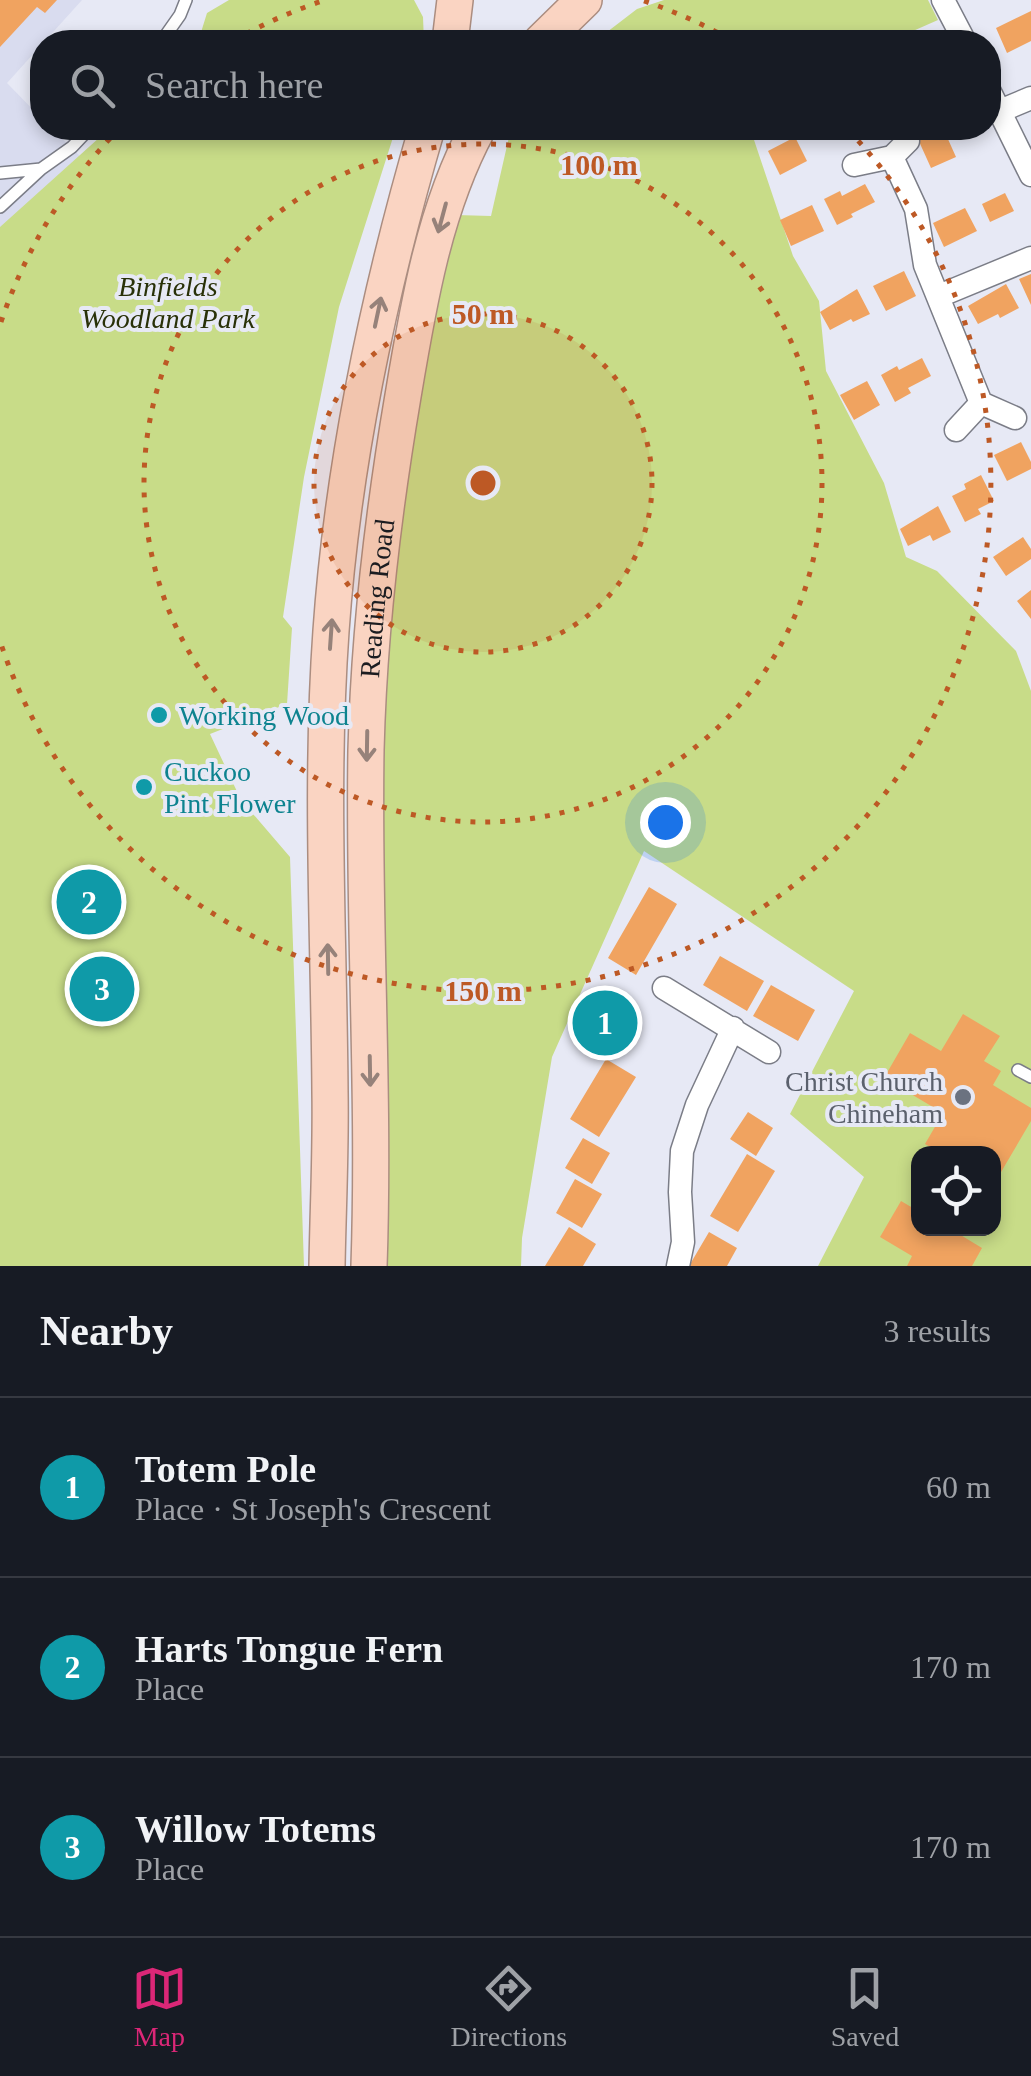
<!DOCTYPE html>
<html lang="en">
<head>
<meta charset="utf-8">
<style>
	:root { --surface:#171b24; --page:#20242c; --text:#f1f3f6; --muted:#9ea1a6; --line:#363941; --accent:#db2777 }
	body { margin:0; font-family:Georgia,serif; background:var(--page); color:var(--text) }
	.controls { position:absolute; right:30px; bottom:30px; display:grid; overflow:hidden; border-radius:20px; box-shadow:0 5px 15px #0003 }
	.controls button { width:90px; height:90px; display:grid; place-items:center; padding:0; border:0; border-bottom:2px solid var(--line); background:var(--surface); color:var(--text); font:50px sans-serif }
	.you { position:absolute; left:665px; top:822px; width:35px; height:35px; margin:-25px; border:8px solid #fff; border-radius:50%; background:#1a73e8; box-shadow:0 0 0 15px #1a73e833 }
	.badge { display:grid; place-items:center; width:65px; height:65px; border-radius:50%; background:var(--accent); color:#fff; font-size:32px; font-weight:700 }
	.pin { position:absolute; translate:-50% -50%; border:5px solid #fff; box-shadow:0 2px 10px #0006 }
	.list { margin:0; padding:0; list-style:none }
	h2 { display:flex; justify-content:space-between; align-items:center; height:130px; margin:0; padding:0 40px; font-size:42px }
	h2 small { font-size:32px; font-weight:400; color:var(--muted) }
	.list li { display:grid; grid-template-columns:65px 1fr auto; gap:30px; align-items:center; box-sizing:border-box; height:180px; padding:0 40px; border-top:2px solid var(--line) }
	.list b { display:block; font-size:38px; white-space:nowrap }
	.list p { margin:0; font-size:32px; white-space:nowrap; color:var(--muted) }
	.list em { font-size:32px; font-style:normal; color:var(--muted) }
	.icon { flex:none; width:55px; height:55px; fill:none; stroke:currentColor; stroke-width:2; stroke-linecap:round; stroke-linejoin:round }
	.map { position:relative; flex:none; width:1031px; height:1266px; overflow:hidden }
	.search { position:absolute; background:var(--surface); box-shadow:0 5px 15px #0003; left:30px; right:30px; top:30px; height:110px; display:flex; align-items:center; gap:25px; box-sizing:border-box; padding:0 35px; border-radius:40px; color:var(--muted); font-size:38px }
	.sheet { height:670px; background:var(--surface) }
	nav { display:flex; justify-content:space-around; align-items:center; box-sizing:border-box; height:140px; border-top:2px solid var(--line); background:var(--surface); font-size:28px; color:var(--muted) }
	nav a { display:grid; justify-items:center; gap:5px }
	nav .on { color:var(--accent) }
	.map>svg:first-child { display:block }
	.built { fill:#d9dcef }
	.green { fill:#c8dc88; fill-rule:evenodd }
	.building { fill:#f0a360 }
	.lines { fill:none; stroke-linecap:round; stroke-linejoin:round }
	.service-casing { stroke:#7b7d87; stroke-width:14 }
	.minor-casing { stroke:#7b7d87; stroke-width:25 }
	.trunk-casing { stroke:#ab8d80; stroke-width:38 }
	.service { stroke:#fff; stroke-width:11 }
	.minor { stroke:#fff; stroke-width:22 }
	.trunk { stroke:#fad4c2; stroke-width:35 }
	.oneway { stroke:#96827a }
	.ring { fill:none; stroke:#bd5925; stroke-width:5; stroke-dasharray:5 10 }
	.culture-dot { fill:#0f9aa8; stroke:#e7e9f5; stroke-width:4 }
	.worship-dot { fill:#6b7280; stroke:#e7e9f5; stroke-width:4 }
	.labels { text-anchor:middle; dominant-baseline:central; stroke-width:8; stroke-linejoin:round; paint-order:stroke }
	.park-label { font-size:28px; font-style:italic; fill:#293108; stroke:#e7e9f5 }
	.street-label { font-size:28px; fill:#1c1d21; stroke:#e7e9f5 }
	.culture-label { font-size:28px; fill:#0d838f; stroke:#e7e9f5; text-anchor:start }
	.worship-label { font-size:28px; fill:#5b616d; stroke:#e7e9f5; text-anchor:end }
	.centre { fill:#bd5925; stroke:#e7e9f5; stroke-width:5 }
	.ring-label { font-size:30px; text-anchor:middle; font-weight:bold; fill:#bd5925; stroke:#e7e9f5; stroke-width:8; stroke-linejoin:round; paint-order:stroke }
</style>
</head>
<body>
<div class="map">
<svg width="1031" height="1266" viewBox="0 0 1031 1266">
	<rect width="100%" height="100%" fill="#e7e9f5"/>
	<path class="built" d="M0,0H82L7,83L42,119V128H51L82,158L0,228Z"/>
	<path class="green" d="M229,0H414L423,17L424,42H198L207,13Z
		M664,0H928L938,20L888,42H594L637,9Z
		M110,128H396L339,307L304,477L283,617L292,628L287,704L210,734L241,800L290,857L304,1266H0V227Z
		M511,128H750L793,256L819,301L826,371L884,483L906,557L937,571L1016,651L1031,691V1266H818L864,1177L790,1114L854,991L644,851L552,1057L522,1238L521,1266H386L375,740L403,479L456,215L491,216ZM918,1154H994V1228H918Z"/>
	<path class="building" d="M0,0H57L45,13L37,7L0,47Z
		M1031,11V41L1007,53L996,28Z
		M938,128H943L956,157L931,168L917,137Z
		M795,137L807,161L780,175L768,151Z
		M865,184L875,202L851,214L853,217L837,225L824,199L840,191L842,196Z
		M1005,193L1014,211L990,222L982,204Z
		M812,205L824,231L791,246L780,220Z
		M965,208L977,231L944,247L933,223Z
		M904,271L916,296L886,311L873,286Z
		M1031,274V305L1019,279Z
		M1006,284L1019,308L1000,318L998,314L978,324L968,306Z
		M857,289L870,314L853,322L851,319L830,330L820,312Z
		M922,358L931,376L908,388L911,393L895,402L881,375L897,366L899,370Z
		M867,381L880,405L854,420L840,395Z
		M1021,442L1031,462V469L1007,481L994,455Z
		M981,475L994,501L978,509L981,514L965,522L952,496L966,489L964,484Z
		M938,506L951,532L933,541L930,535L908,546L900,529Z
		M1023,537L1031,549V559L1006,576L993,557Z
		M1031,590V619L1017,601Z
		M649,887L677,904L636,975L608,958Z
		M720,956L764,981L747,1011L703,985Z
		M771,985L815,1010L798,1041L753,1016Z
		M963,1014L1000,1036L984,1061L1001,1071L993,1085L1031,1108V1121L994,1184V1154H942L925,1144L943,1113L884,1078L910,1033L941,1051Z
		M606,1059L636,1077L599,1137L570,1119Z
		M748,1112L773,1128L756,1156L730,1139Z
		M583,1138L610,1153L592,1184L565,1168Z
		M747,1154L775,1171L738,1232L710,1216Z
		M575,1179L602,1194L582,1228L556,1213Z
		M901,1201L918,1211V1228H949L982,1248L972,1266H907L912,1256L880,1237Z
		M569,1227L596,1244L583,1266H545Z
		M709,1232L737,1248L727,1266H689Z"/>
	<g class="lines">
		<g class="service-casing">
			<path id="service" d="M161,42L180,15L186,0
				M0,173L41,169
				M0,207L41,169L72,147L90,128
				M1018,1070L1031,1077"/>
		</g>
		<g class="minor-casing">
			<path id="minor" d="M943,0L965,42
				M988,88L1031,175
				M1000,111L1031,98
				M892,157L916,209L925,265L981,403
				M854,165L892,157L908,141
				M939,296L1031,258
				M956,430L981,403L1015,418
				M664,988L769,1052
				M678,1266L683,1242L680,1192L682,1151L697,1105L733,1028"/>
		</g>
		<g class="trunk-casing">
			<g id="trunk">
				<path d="M450,42L455,0"/>
				<path d="M541,42L584,0"/>
				<path d="M327,1266C328,1208 331,1150 330,1092C329,939 320,785 331,631C343,460 379,292 427,128"/>
				<path id="s1" d="M369,1266C375,1094 363,922 366,750C369,631 383,514 403,396C418,306 434,209 478,128"/>
			</g>
		</g>
		<use href="#service" class="service"/>
		<use href="#minor" class="minor"/>
		<use href="#trunk" class="trunk"/>
	</g>
	<defs><path id="oneway-shaft" d="M-6 0H5M1.5-3L5.5 0L1.5 3" fill="none" stroke-width="1.6" stroke-linecap="round" stroke-linejoin="round" transform="scale(2.5)"/></defs>
	<g class="oneway">
		<use href="#oneway-shaft" transform="translate(442 218) rotate(105)"/>
		<use href="#oneway-shaft" transform="translate(378 312) rotate(-78)"/>
		<use href="#oneway-shaft" transform="translate(331 634) rotate(-86)"/>
		<use href="#oneway-shaft" transform="translate(367 746) rotate(91)"/>
		<use href="#oneway-shaft" transform="translate(328 959) rotate(-91)"/>
		<use href="#oneway-shaft" transform="translate(370 1071) rotate(89)"/>
	</g>
	<circle cx="483" cy="483" r="169" fill="#bd5925" fill-opacity=".12"/>
	<g class="ring">
		<circle cx="483" cy="483" r="169"/>
		<circle cx="483" cy="483" r="339"/>
		<path d="M1 322A508 508 0 0 1 118 130M233 41A508 508 0 0 1 322 1M644 1A508 508 0 0 1 733 41M848 130A508 508 0 1 1 1 644"/>
	</g>
	<g class="culture-dot">
		<circle cx="159" cy="715" r="10"/>
		<circle cx="144" cy="787" r="10"/>
	</g>
	<circle class="worship-dot" cx="963" cy="1097" r="10"/>
	<g class="labels">
		<g class="park-label">
			<text x="168" y="286">Binfields<tspan x="168" dy="32">Woodland Park</tspan></text>
		</g>
		<g class="street-label">
			<text stroke="none"><textPath href="#s1" startOffset="668">Reading Road</textPath></text>
		</g>
		<g class="culture-label">
			<text x="179" y="715">Working Wood</text>
			<text x="164" y="771">Cuckoo<tspan x="164" dy="32">Pint Flower</tspan></text>
		</g>
		<g class="worship-label">
			<text x="943" y="1081">Christ Church<tspan x="943" dy="32">Chineham</tspan></text>
		</g>
	</g>
	<circle cx="483" cy="483" r="15" class="centre"/>
	<g class="ring-label">
		<text x="599" y="175">100 m</text>
		<text x="483" y="324">50 m</text>
		<text x="483" y="1001">150 m</text>
	</g>
</svg>
<div class="controls">
<button><svg class="icon" aria-label="locate" viewBox="0 0 24 24"><circle cx="12" cy="12" r="6"/><path d="M12 2v4M12 18v4M2 12h4M18 12h4"/></svg></button>
</div>
<div class="you"></div>
<div class="pin badge" style="left:605px;top:1023px;background:#0f9aa8">1</div>
<div class="pin badge" style="left:89px;top:902px;background:#0f9aa8">2</div>
<div class="pin badge" style="left:102px;top:989px;background:#0f9aa8">3</div>
<div class="search"><svg class="icon" aria-label="search" viewBox="0 0 24 24"><circle cx="10" cy="10" r="6"/><path d="M15 15l6 6"/></svg>Search here</div>
</div>
<section class="sheet">
<h2>Nearby<small>3 results</small></h2>
<ul class="list">
<li><span class="badge" style="background:#0f9aa8">1</span><div><b>Totem Pole</b><p>Place · St Joseph's Crescent</p></div><em>60 m</em></li>
<li><span class="badge" style="background:#0f9aa8">2</span><div><b>Harts Tongue Fern</b><p>Place</p></div><em>170 m</em></li>
<li><span class="badge" style="background:#0f9aa8">3</span><div><b>Willow Totems</b><p>Place</p></div><em>170 m</em></li>
</ul>
</section>
<nav>
<a class="on"><svg class="icon" aria-label="map" viewBox="0 0 24 24"><path d="M3 6l6-2 6 2 6-2v14l-6 2-6-2-6 2zM9 4v14M15 6v14"/></svg>Map</a>
<a><svg class="icon" aria-label="directions" viewBox="0 0 24 24"><path d="M12 3l9 9-9 9-9-9zM9 14v-3h6M13 9l2 2-2 2"/></svg>Directions</a>
<a><svg class="icon" aria-label="saved" viewBox="0 0 24 24"><path d="M7 4h10v16l-5-4-5 4z"/></svg>Saved</a>
</nav>
</body>
</html>
